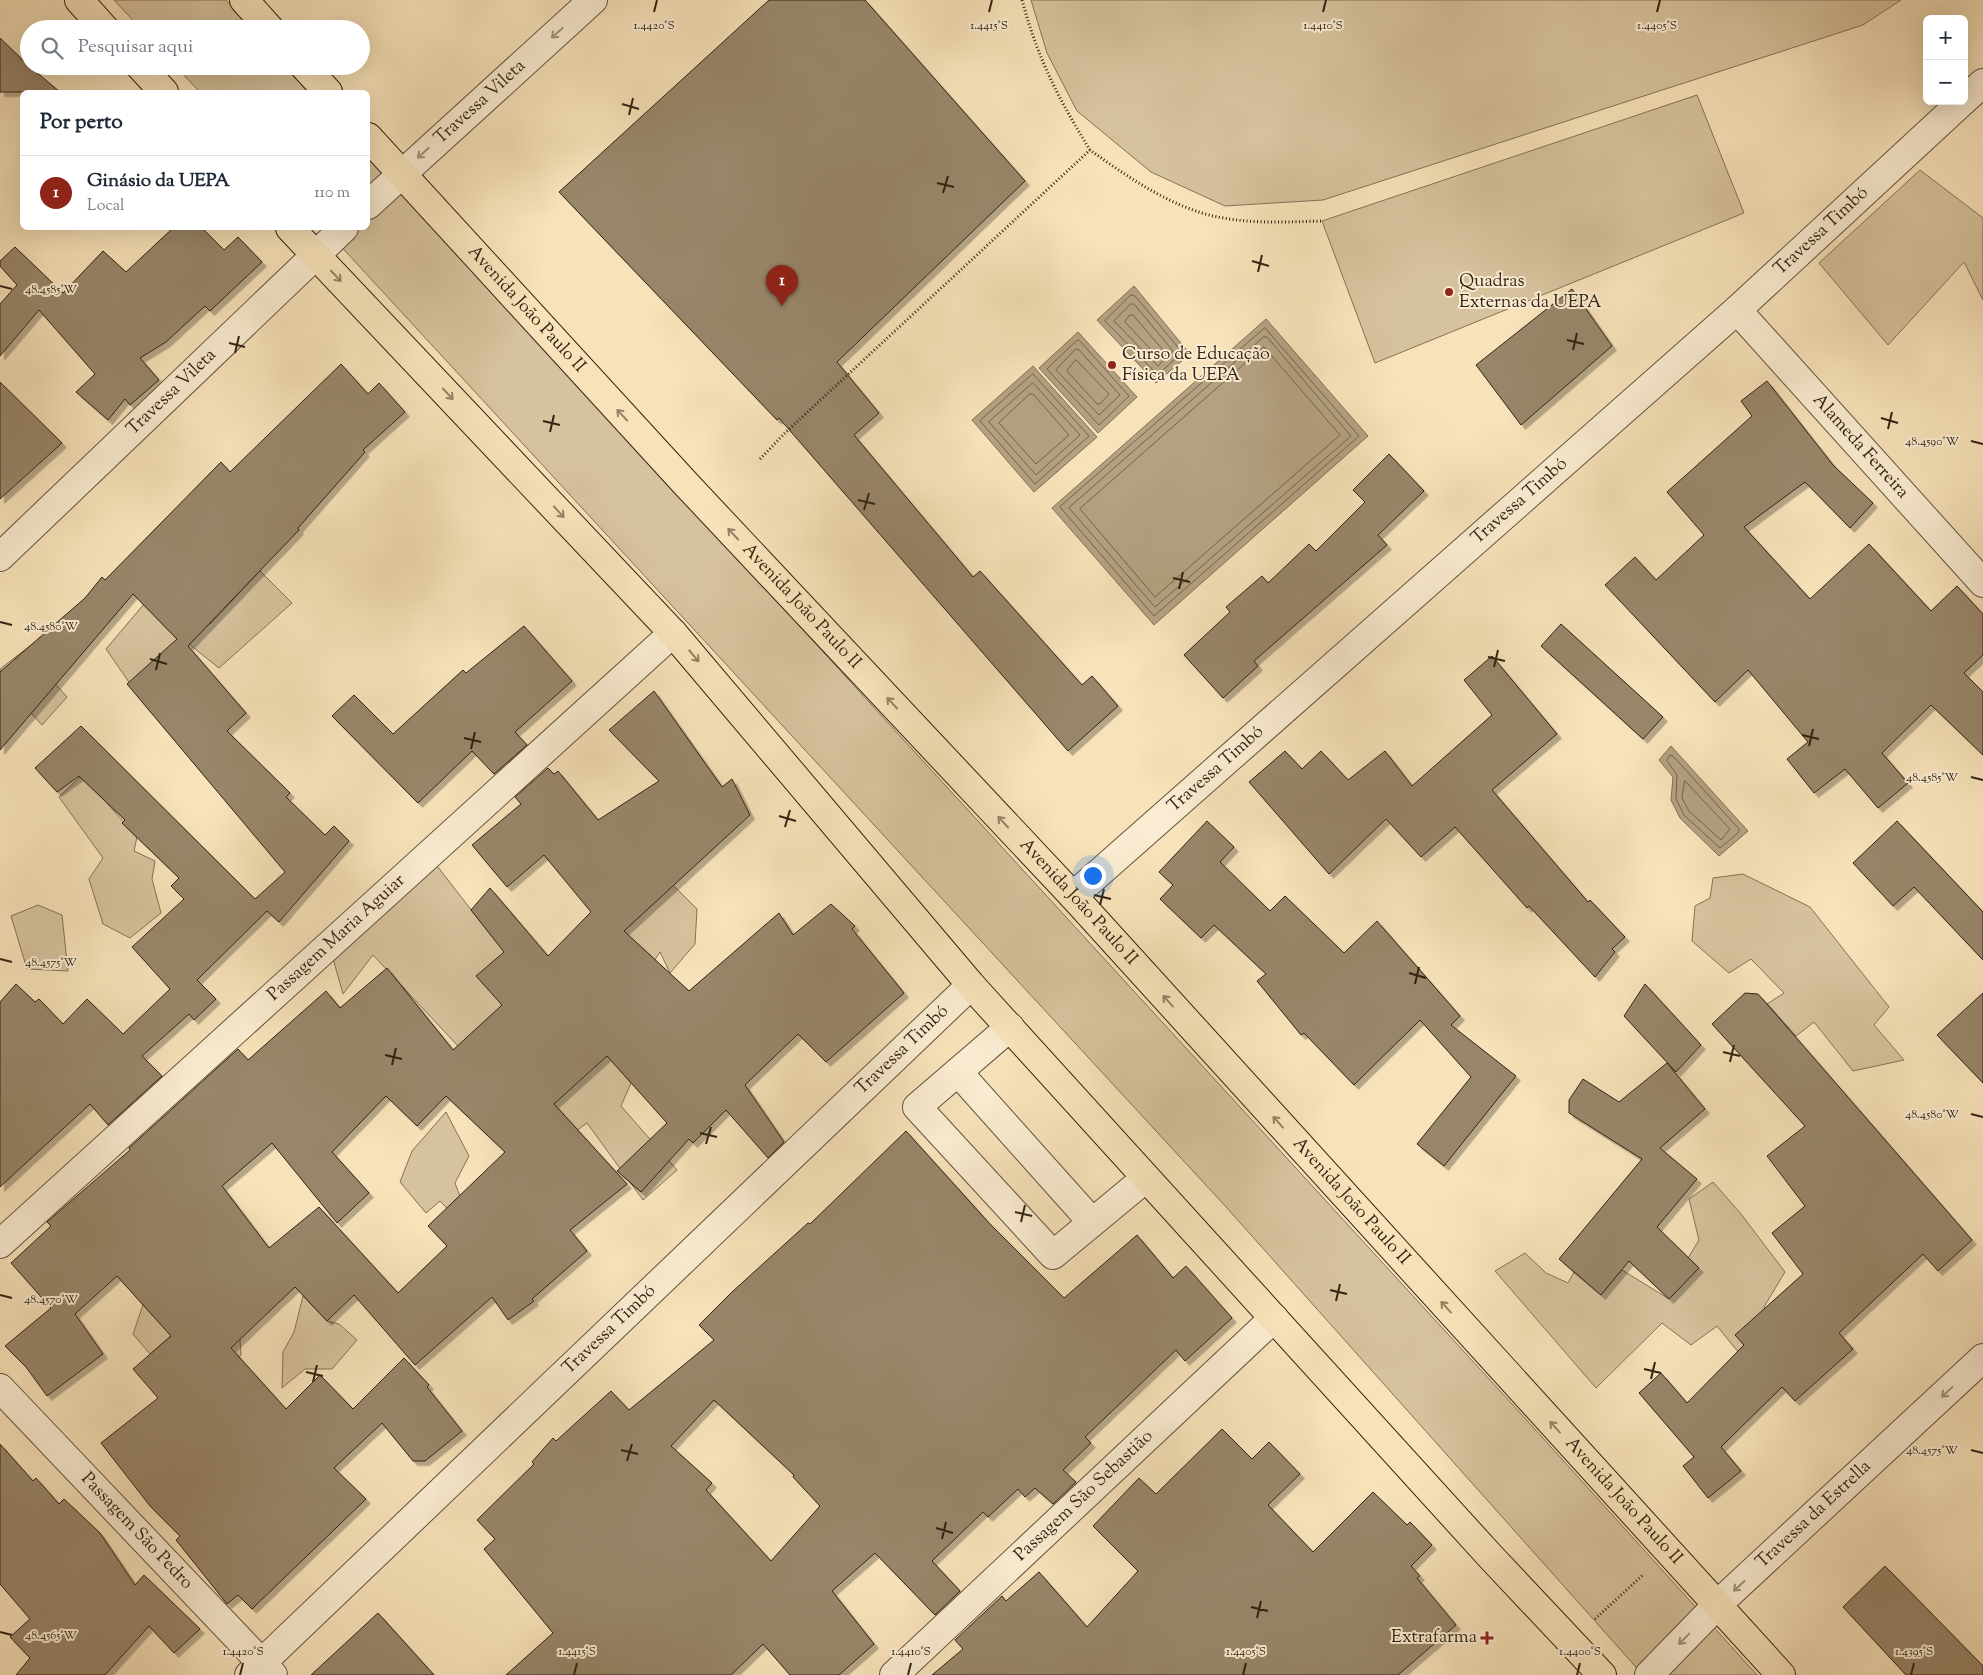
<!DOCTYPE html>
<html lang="pt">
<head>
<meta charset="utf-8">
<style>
	:root { --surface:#fff; --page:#f6f6f7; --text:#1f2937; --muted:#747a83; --line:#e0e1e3; --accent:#8f2418 }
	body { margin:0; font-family:"Sorts Mill Goudy",serif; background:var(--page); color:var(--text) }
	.controls { position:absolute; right:15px; top:15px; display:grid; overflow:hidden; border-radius:8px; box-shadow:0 5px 20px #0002 }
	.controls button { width:45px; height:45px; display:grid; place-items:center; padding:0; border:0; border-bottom:1px solid var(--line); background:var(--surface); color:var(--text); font:25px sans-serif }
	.you { position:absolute; left:1092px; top:875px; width:18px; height:18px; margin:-12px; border:4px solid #fff; border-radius:50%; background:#1a73e8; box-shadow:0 0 0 8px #1a73e833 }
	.badge { display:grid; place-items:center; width:32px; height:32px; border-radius:50%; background:var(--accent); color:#fff; font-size:16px; font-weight:700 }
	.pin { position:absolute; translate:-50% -41px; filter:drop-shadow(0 1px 2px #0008) }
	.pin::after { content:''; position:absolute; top:26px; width:18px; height:15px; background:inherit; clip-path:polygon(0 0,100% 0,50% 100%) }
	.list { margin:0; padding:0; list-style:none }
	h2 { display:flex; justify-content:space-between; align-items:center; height:65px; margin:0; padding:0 20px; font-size:21px }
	h2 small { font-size:16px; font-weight:400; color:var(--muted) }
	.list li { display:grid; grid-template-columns:32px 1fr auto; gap:15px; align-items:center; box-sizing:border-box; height:75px; padding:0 20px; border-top:1px solid var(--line) }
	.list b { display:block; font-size:19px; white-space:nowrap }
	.list p { margin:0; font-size:16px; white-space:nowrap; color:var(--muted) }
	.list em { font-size:16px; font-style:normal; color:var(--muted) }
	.icon { flex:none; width:28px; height:28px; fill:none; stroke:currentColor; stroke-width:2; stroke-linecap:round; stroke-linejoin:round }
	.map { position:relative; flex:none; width:1983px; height:1675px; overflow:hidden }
	.search { position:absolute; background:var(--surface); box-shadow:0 5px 20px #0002; left:20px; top:20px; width:350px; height:55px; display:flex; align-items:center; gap:12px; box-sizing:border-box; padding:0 18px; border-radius:28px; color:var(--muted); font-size:19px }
	.panel { position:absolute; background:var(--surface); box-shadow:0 5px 20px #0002; left:20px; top:90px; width:350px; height:140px; border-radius:8px }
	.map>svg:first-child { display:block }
	.green { fill:#d6c29d; stroke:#847258 }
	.water { fill:#b4a181; stroke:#806f55 }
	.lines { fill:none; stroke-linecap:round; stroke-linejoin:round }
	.shore { stroke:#73624a; stroke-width:1 }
	.building { fill:#98866a; stroke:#322314; fill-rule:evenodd; filter:url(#shadow) }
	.minor-casing { stroke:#63533d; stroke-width:30 }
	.major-casing { stroke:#322314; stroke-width:30 }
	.path { stroke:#322314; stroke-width:3; stroke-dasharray:1 2.5; stroke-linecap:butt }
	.minor { stroke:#faecd2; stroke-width:28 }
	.major { stroke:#f7e2b9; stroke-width:28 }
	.oneway { stroke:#a0927c }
	.oneway2 { stroke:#948266 }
	.ticks { fill:none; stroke:#322314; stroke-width:2 }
	.poi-dot { fill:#8f2418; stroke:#faecd2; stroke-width:2 }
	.labels { text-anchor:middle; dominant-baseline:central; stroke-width:4; stroke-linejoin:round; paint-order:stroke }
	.street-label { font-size:18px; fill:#322314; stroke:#faecd2 }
	.poi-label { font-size:18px; fill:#322314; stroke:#faecd2; text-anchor:start }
	.ticks-label { font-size:12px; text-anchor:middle; fill:#322314; stroke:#faecd2; stroke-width:4; stroke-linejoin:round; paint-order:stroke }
</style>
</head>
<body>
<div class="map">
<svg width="1983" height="1675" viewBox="0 0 1983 1675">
	<defs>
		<filter id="shadow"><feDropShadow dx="4.5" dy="4.5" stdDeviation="0" flood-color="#0004"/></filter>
	</defs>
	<rect width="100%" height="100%" fill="#f7e2b9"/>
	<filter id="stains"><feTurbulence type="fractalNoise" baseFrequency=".004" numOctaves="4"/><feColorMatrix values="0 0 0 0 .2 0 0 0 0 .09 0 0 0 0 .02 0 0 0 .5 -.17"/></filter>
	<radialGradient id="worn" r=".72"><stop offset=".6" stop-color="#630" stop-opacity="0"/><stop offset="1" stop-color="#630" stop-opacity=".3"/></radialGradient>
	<path class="green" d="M114,0H226L252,29H141Z
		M1031,0H1901L1863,25L1323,200L1225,206L1151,172L1077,111L1047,53Z
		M175,66H286L311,92H200Z
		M1697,95L1744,213L1375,363L1322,221Z
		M368,155L1523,1416L1757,1675H1643L1227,1208L324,228H368Z
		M1920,170L1983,218V300L1964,262L1888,345L1819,263Z
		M260,571L292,603L219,668L180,637L133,688L106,649L144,604L210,624Z
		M35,642L52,662L50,678L67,697L42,725L0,679V669Z
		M82,775L137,837L134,851L155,861L152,879L161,913L130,938L103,924L89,879L103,858L59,797Z
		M434,862L493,938L563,1020L581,1025L631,1083L621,1106L677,1170L643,1200L587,1123L553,1148L373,955L343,994L332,955Z
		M1743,874L1810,907L1889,1007L1874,1025L1904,1060L1853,1071L1814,1022L1796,1036L1767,1004L1784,993L1751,959L1729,973L1692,941L1695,906L1710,898L1713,878Z
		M673,885L697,909L695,944L670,973L660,952L641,981L618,936Z
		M38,905L62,915L68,971L27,969L11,916Z
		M446,1112L469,1156L455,1183L476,1239L440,1201L426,1213L400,1182L412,1151Z
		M1713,1182L1741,1214L1785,1272L1764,1307L1776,1337L1748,1364L1717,1326L1691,1345L1662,1323L1596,1388L1495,1271L1525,1253L1546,1273L1568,1283L1574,1272L1601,1294L1622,1270L1669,1299L1698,1268L1688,1258L1699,1240L1689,1199Z
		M303,1296L327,1321L339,1324L357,1340L332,1369H305L282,1388L283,1352L294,1332Z
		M143,1305L239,1326L241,1355L221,1373L175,1332L150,1354L133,1334Z"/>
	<path class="water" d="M1134,286L1190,354L1156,383L1097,320Z
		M1266,319L1368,436L1154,625L1052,508Z
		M1078,332L1137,397L1098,433L1039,368Z
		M1033,366L1097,437L1034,492L972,420Z
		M1671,746L1748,831L1719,856L1680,818L1671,800L1673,777L1659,760Z"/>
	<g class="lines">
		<path class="shore" d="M1131,295L1135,296L1182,352L1158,375L1105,321Z
			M1131,304H1134L1173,351L1158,366L1114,321Z
			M1130,315H1133L1163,350L1159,356L1156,355L1125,322Z
			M1265,328L1359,436L1154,616L1060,507Z
			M1264,337H1267L1351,436L1155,607L1069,508Z
			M1079,340L1129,396L1099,425L1047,369L1076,341Z
			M1264,347L1340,435L1155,597L1080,509Z
			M1076,349L1079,350L1120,395L1099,415L1056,370Z
			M1076,360L1109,394L1100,404H1097L1067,371Z
			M1033,374L1089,436L1035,484L980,421Z
			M1033,383L1080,435L1036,475L989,422Z
			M1030,394H1033L1069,435L1036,464L999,423Z
			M1670,755L1673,756L1739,829V832L1720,848L1684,815L1676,799L1677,775L1667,761Z
			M1685,781L1730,829L1721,840L1689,811L1682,798Z"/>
	</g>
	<path class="building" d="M769,0H865L1025,181L837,362L879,413L854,435L973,577L980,571L1082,685L1092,676L1118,706L1068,751L779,418L777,420L559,192Z
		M0,38L29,66L60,92H0Z
		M173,228H202L224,250L238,237L262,262L210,311L205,306L166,342L140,358L159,380L130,405L125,399L108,420L76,392L95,374L39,310L0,356V304L17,285L0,266V261L15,247L63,293L103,251L126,272Z
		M1572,289L1612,346L1521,425L1476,365Z
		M341,364L368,394L379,383L405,412L363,450L365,452L298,528L299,530L188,646L246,713L227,731L290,793L286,797L325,835L334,826L349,841L279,922L267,911L197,980L216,999L194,1020L189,1014L142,1056L162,1076L108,1125L90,1104L0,1187V1002L16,984L35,1002L39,999L63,1024L87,999L123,1034L170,989L132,947L184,899L171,886L179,878L122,823L125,820L79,776L57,792L35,768L81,726L255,899L285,872L127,684L177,639L133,594L0,750V672L85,598L102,577L105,580L221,462L230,472Z
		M1767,381L1833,465L1873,503L1850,528L1805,482L1744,527L1810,599L1869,544L1931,611L1957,586L1983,614V655L1964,673L1983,692V755L1931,705L1882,753L1908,783L1878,808L1845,769L1814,793L1787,759L1808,742L1748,670L1715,702L1605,585L1635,557L1656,580L1704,535L1667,492L1752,416L1741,401Z
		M0,382L62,443L0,499Z
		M1389,454L1424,491L1378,535L1387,545L1254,661L1258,666L1223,698L1184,655L1230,612L1226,607L1262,576L1268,583L1309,544L1316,551L1365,502L1353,490Z
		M1561,624L1663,717L1643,739L1541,646Z
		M524,626L572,681L515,732L527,745L494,774L472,751L418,803L332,716L354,695L393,734L463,670L466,673Z
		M1492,656L1557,734L1492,790L1588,902L1590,900L1625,937L1612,949L1615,952L1595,977L1529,906L1527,908L1455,827L1421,857L1386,819L1329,874L1249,782L1285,751L1302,769L1321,751L1348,780L1385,751L1412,786L1492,715L1464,680Z
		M654,691L722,787L732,779L750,815L624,931L689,991L779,913L793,935L831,904L855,926L852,929L904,993L826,1062L798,1034L745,1085L784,1142L768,1158L726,1110L693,1143L689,1139L641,1192L617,1171L667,1123L607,1056L554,1104L627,1184L570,1230L587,1251L532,1299L534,1301L508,1320L492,1297L415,1365L354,1295L327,1321L295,1287L231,1348L286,1409L320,1375L353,1409L404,1358L429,1385L427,1387L462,1431L425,1461H413L382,1423L334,1468L366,1499L252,1609L238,1595L227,1604L176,1540L180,1536L150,1506L101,1443L158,1398L133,1369L171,1336L117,1276L75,1314L103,1354L47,1396L26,1367L5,1346L51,1308L11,1263L51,1226L47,1222L130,1150L129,1148L238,1049L248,1060L326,991L340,1008L387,968L453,1050L502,1005L476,976L504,952L471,910L490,888L548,956L591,912L544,855L507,887L472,845L521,804L515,797L548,768L554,774L558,771L598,820L659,781L609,730ZM386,1096L417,1126L446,1096L505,1152L428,1226L447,1246L398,1293L319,1207L269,1248L222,1186L272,1143L337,1223L369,1193L332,1152Z
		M1207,821L1234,847L1220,862L1270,911L1285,896L1344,953L1377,921L1460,1016L1451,1025L1516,1076L1444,1166L1417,1144L1471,1077L1420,1020L1354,1085L1304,1033L1301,1035L1257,981L1266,974L1214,925L1201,938L1160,899L1173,885L1159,872Z
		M1897,821L1983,912V960L1914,887L1893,906L1853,863Z
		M1645,984L1701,1045L1676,1072L1624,1016Z
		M1745,993L1758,994L1767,1004L1972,1240L1938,1271L1923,1254L1839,1333L1853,1349L1795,1401L1782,1387L1721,1447L1741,1471L1708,1498L1683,1466L1694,1457L1639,1393L1661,1373L1687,1403L1744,1345L1735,1335L1803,1274L1772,1233L1805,1206L1767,1156L1805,1126L1712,1024Z
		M1983,993V1083L1937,1035Z
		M1667,1063L1705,1109L1660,1148L1697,1179L1657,1227L1699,1268L1669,1299L1629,1261L1601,1295L1559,1259L1642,1159L1569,1113V1100L1583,1079L1619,1102Z
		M906,1131L989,1223L1064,1298L1137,1235L1173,1278L1186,1266L1232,1318L1185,1361L1176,1350L1085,1437L1091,1443L1063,1470L1076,1482L1053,1504L1035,1488L1025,1497L1018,1489L988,1517L983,1512L932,1561L960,1591L935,1615L875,1553L832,1591L874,1644L839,1675H790L763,1644L731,1675H506L553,1633L484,1549L495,1539L477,1520L534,1464L532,1462L553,1438L556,1441L611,1391L629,1410L714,1340L699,1325L732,1292L808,1223L810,1224ZM714,1400L794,1475L793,1477L820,1506L771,1561L706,1490L712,1483L671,1446Z
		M1222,1429L1252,1459L1269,1442L1300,1474L1268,1505L1313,1552L1373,1492L1407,1525L1410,1522L1432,1545L1411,1566L1420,1576L1417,1578L1456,1625L1398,1675H932L963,1649L955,1640L1002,1596L1006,1601L1039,1572L1087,1627L1138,1571L1093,1526L1139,1478L1156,1494Z
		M0,1444L33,1481L36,1478L59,1504L64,1499L100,1533L135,1585L144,1575L200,1629L174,1653L149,1626L105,1675H16L30,1658L10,1637L30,1619L0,1584Z
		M1885,1566L1983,1666V1675H1906L1843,1607Z
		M378,1613L434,1675H311Z"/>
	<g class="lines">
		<g class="minor-casing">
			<g id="minor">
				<path d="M1964,100L1983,83"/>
				<path id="s1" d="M368,205L593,0"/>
				<path id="s2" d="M1737,310L1983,583"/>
				<path id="s3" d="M0,557L344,228"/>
				<path id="s4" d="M1073,896L1737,310L1963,101"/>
				<path d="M1010,1027L917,1107L1053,1255L1146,1178"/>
				<path d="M958,1072L1092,1222"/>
				<path id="s5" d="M0,1244L673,633"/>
				<path id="s6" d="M0,1388L273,1675"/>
				<path id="s7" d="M249,1675L971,985"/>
				<path id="s8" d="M894,1675L1274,1318"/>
				<path id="s9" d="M1649,1675L1718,1604L1983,1358"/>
			</g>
		</g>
		<g class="major-casing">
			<g id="major">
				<path d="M79,0L105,29"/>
				<path d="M244,0L270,29"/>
				<path d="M140,66L164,92"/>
				<path d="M304,66L328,92"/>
				<path id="s10" d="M368,137L686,484L1073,896L1781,1675"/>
				<path d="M290,228L673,633L971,985L1490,1556L1602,1675"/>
			</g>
		</g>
		<path class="path" d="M1022,0C1038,59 1058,98 1090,150
			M760,459L786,432L1090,150C1128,177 1172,208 1218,217C1253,224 1287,222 1322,221
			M1595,1619L1644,1574"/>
		<use href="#minor" class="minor"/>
		<use href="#major" class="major"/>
	</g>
	<defs><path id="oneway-shaft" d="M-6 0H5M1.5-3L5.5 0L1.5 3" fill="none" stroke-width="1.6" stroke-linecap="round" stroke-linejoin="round" transform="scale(1.25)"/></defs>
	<g class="oneway">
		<use href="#oneway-shaft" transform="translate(557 33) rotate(138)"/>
		<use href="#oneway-shaft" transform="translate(423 153) rotate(138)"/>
		<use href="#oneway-shaft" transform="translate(1947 1392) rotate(137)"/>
		<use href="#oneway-shaft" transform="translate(1739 1586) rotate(138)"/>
		<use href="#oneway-shaft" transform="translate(1684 1639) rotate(134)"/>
	</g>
	<g class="oneway2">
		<use href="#oneway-shaft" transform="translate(336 276) rotate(47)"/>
		<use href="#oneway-shaft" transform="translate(448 394) rotate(47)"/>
		<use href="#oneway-shaft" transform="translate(622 415) rotate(-133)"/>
		<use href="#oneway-shaft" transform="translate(559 512) rotate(47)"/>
		<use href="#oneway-shaft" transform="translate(733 534) rotate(-133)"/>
		<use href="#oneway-shaft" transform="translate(694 656) rotate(50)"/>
		<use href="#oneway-shaft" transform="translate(892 703) rotate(-133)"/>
		<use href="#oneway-shaft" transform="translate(1003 822) rotate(-133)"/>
		<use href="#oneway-shaft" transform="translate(1168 1001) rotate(-132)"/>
		<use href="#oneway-shaft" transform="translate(1278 1122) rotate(-132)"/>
		<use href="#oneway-shaft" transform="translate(1446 1307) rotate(-132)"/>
		<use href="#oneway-shaft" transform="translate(1555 1427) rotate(-132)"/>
	</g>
	<path class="ticks" d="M654,12L657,0M989,12L992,0M1323,12L1326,0M1657,12L1660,0M622,104L639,109M629,115L633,98M937,183L954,187M943,193L948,176M1252,261L1269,266M1258,272L1262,255M0,286L12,289M1567,340L1584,344M229,343L245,347M1573,350L1577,333M235,353L239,336M1881,418L1898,423M543,421L560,425M1888,429L1892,412M550,432L554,415M1971,441L1983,444M858,500L875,504M864,510L869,493M1173,578L1190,582M1179,589L1183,572M0,622L12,625M1488,657L1505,661M150,659L167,664M1494,667L1498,650M156,670L160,653M1802,735L1819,739M464,738L481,742M1809,746L1813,729M471,749L475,732M1971,777L1983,780M779,816L796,821M785,827L790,810M1094,895L1111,899M1100,905L1104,889M0,959L12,962M1409,973L1426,978M1415,984L1419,967M1723,1052L1740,1056M385,1055L402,1059M1730,1062L1734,1045M392,1065L396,1048M1971,1114L1983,1117M700,1133L717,1137M706,1144L711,1127M1015,1212L1032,1216M1021,1222L1025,1205M1330,1290L1347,1294M0,1295L12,1298M1336,1301L1340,1284M1644,1369L1661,1373M306,1372L323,1376M1651,1379L1655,1362M313,1382L317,1365M621,1450L638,1454M1971,1450L1983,1453M627,1461L632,1444M936,1528L953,1533M942,1539L946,1522M1251,1607L1268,1611M1257,1618L1261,1601M0,1632L12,1635M240,1675L243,1663M574,1675L577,1663M908,1675L911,1663M1243,1675L1246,1663M1577,1675L1580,1663M1911,1675L1914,1663"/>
	<g class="poi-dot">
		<circle cx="1449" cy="292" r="5"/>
		<circle cx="1112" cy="365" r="5"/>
		<path d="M1484.5 1630.5h5v5h5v5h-5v5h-5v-5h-5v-5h5z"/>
	</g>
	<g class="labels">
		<g class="street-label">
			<text stroke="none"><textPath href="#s1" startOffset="152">Travessa Vileta</textPath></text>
			<text stroke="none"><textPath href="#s4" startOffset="1001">Travessa Timbó</textPath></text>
			<text stroke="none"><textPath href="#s10" startOffset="234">Avenida João Paulo II</textPath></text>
			<text stroke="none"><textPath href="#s3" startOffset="238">Travessa Vileta</textPath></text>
			<text stroke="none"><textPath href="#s2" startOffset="184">Alameda Ferreira</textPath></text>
			<text stroke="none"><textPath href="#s4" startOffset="596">Travessa Timbó</textPath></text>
			<text stroke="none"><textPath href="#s10" startOffset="639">Avenida João Paulo II</textPath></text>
			<text stroke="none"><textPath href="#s4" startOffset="191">Travessa Timbó</textPath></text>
			<text stroke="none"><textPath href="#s10" startOffset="1044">Avenida João Paulo II</textPath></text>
			<text stroke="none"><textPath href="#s5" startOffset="455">Passagem Maria Aguiar</textPath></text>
			<text stroke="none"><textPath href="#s7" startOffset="904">Travessa Timbó</textPath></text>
			<text stroke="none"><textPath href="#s10" startOffset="1449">Avenida João Paulo II</textPath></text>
			<text stroke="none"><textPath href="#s7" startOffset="499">Travessa Timbó</textPath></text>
			<text stroke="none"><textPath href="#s8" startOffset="261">Passagem São Sebastião</textPath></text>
			<text stroke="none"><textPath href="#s10" startOffset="1854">Avenida João Paulo II</textPath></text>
			<text stroke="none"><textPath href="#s9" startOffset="230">Travessa da Estrella</textPath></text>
			<text stroke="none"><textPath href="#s6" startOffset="198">Passagem São Pedro</textPath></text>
		</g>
		<g class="poi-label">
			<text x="1459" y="282">Quadras<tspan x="1459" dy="21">Externas da UEPA</tspan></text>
			<text x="1122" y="355">Curso de Educação<tspan x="1122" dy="21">Física da UEPA</tspan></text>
			<text x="1477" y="1638" text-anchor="end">Extrafarma</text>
		</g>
	</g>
	<g class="ticks-label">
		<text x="654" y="29">1.4420°S</text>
		<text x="989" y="29">1.4415°S</text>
		<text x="1323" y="29">1.4410°S</text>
		<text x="1657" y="29">1.4405°S</text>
		<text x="51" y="293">48.4585°W</text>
		<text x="1932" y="445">48.4590°W</text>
		<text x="51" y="630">48.4580°W</text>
		<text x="1932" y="781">48.4585°W</text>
		<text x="51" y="966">48.4575°W</text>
		<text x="1932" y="1118">48.4580°W</text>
		<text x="51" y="1303">48.4570°W</text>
		<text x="1932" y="1454">48.4575°W</text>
		<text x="51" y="1639">48.4565°W</text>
		<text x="243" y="1655">1.4420°S</text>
		<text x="577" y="1655">1.4415°S</text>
		<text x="911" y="1655">1.4410°S</text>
		<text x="1246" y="1655">1.4405°S</text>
		<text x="1580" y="1655">1.4400°S</text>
		<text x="1914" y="1655">1.4395°S</text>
	</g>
	<rect width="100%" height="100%" filter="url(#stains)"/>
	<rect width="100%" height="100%" fill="url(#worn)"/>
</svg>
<div class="controls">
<button>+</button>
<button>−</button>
</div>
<div class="you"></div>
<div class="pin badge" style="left:782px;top:306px">1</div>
<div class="search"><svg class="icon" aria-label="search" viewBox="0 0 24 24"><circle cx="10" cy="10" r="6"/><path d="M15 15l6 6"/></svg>Pesquisar aqui</div>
<section class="panel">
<h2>Por perto<small></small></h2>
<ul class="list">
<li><span class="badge">1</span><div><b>Ginásio da UEPA</b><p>Local</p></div><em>110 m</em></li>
</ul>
</section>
</div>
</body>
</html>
